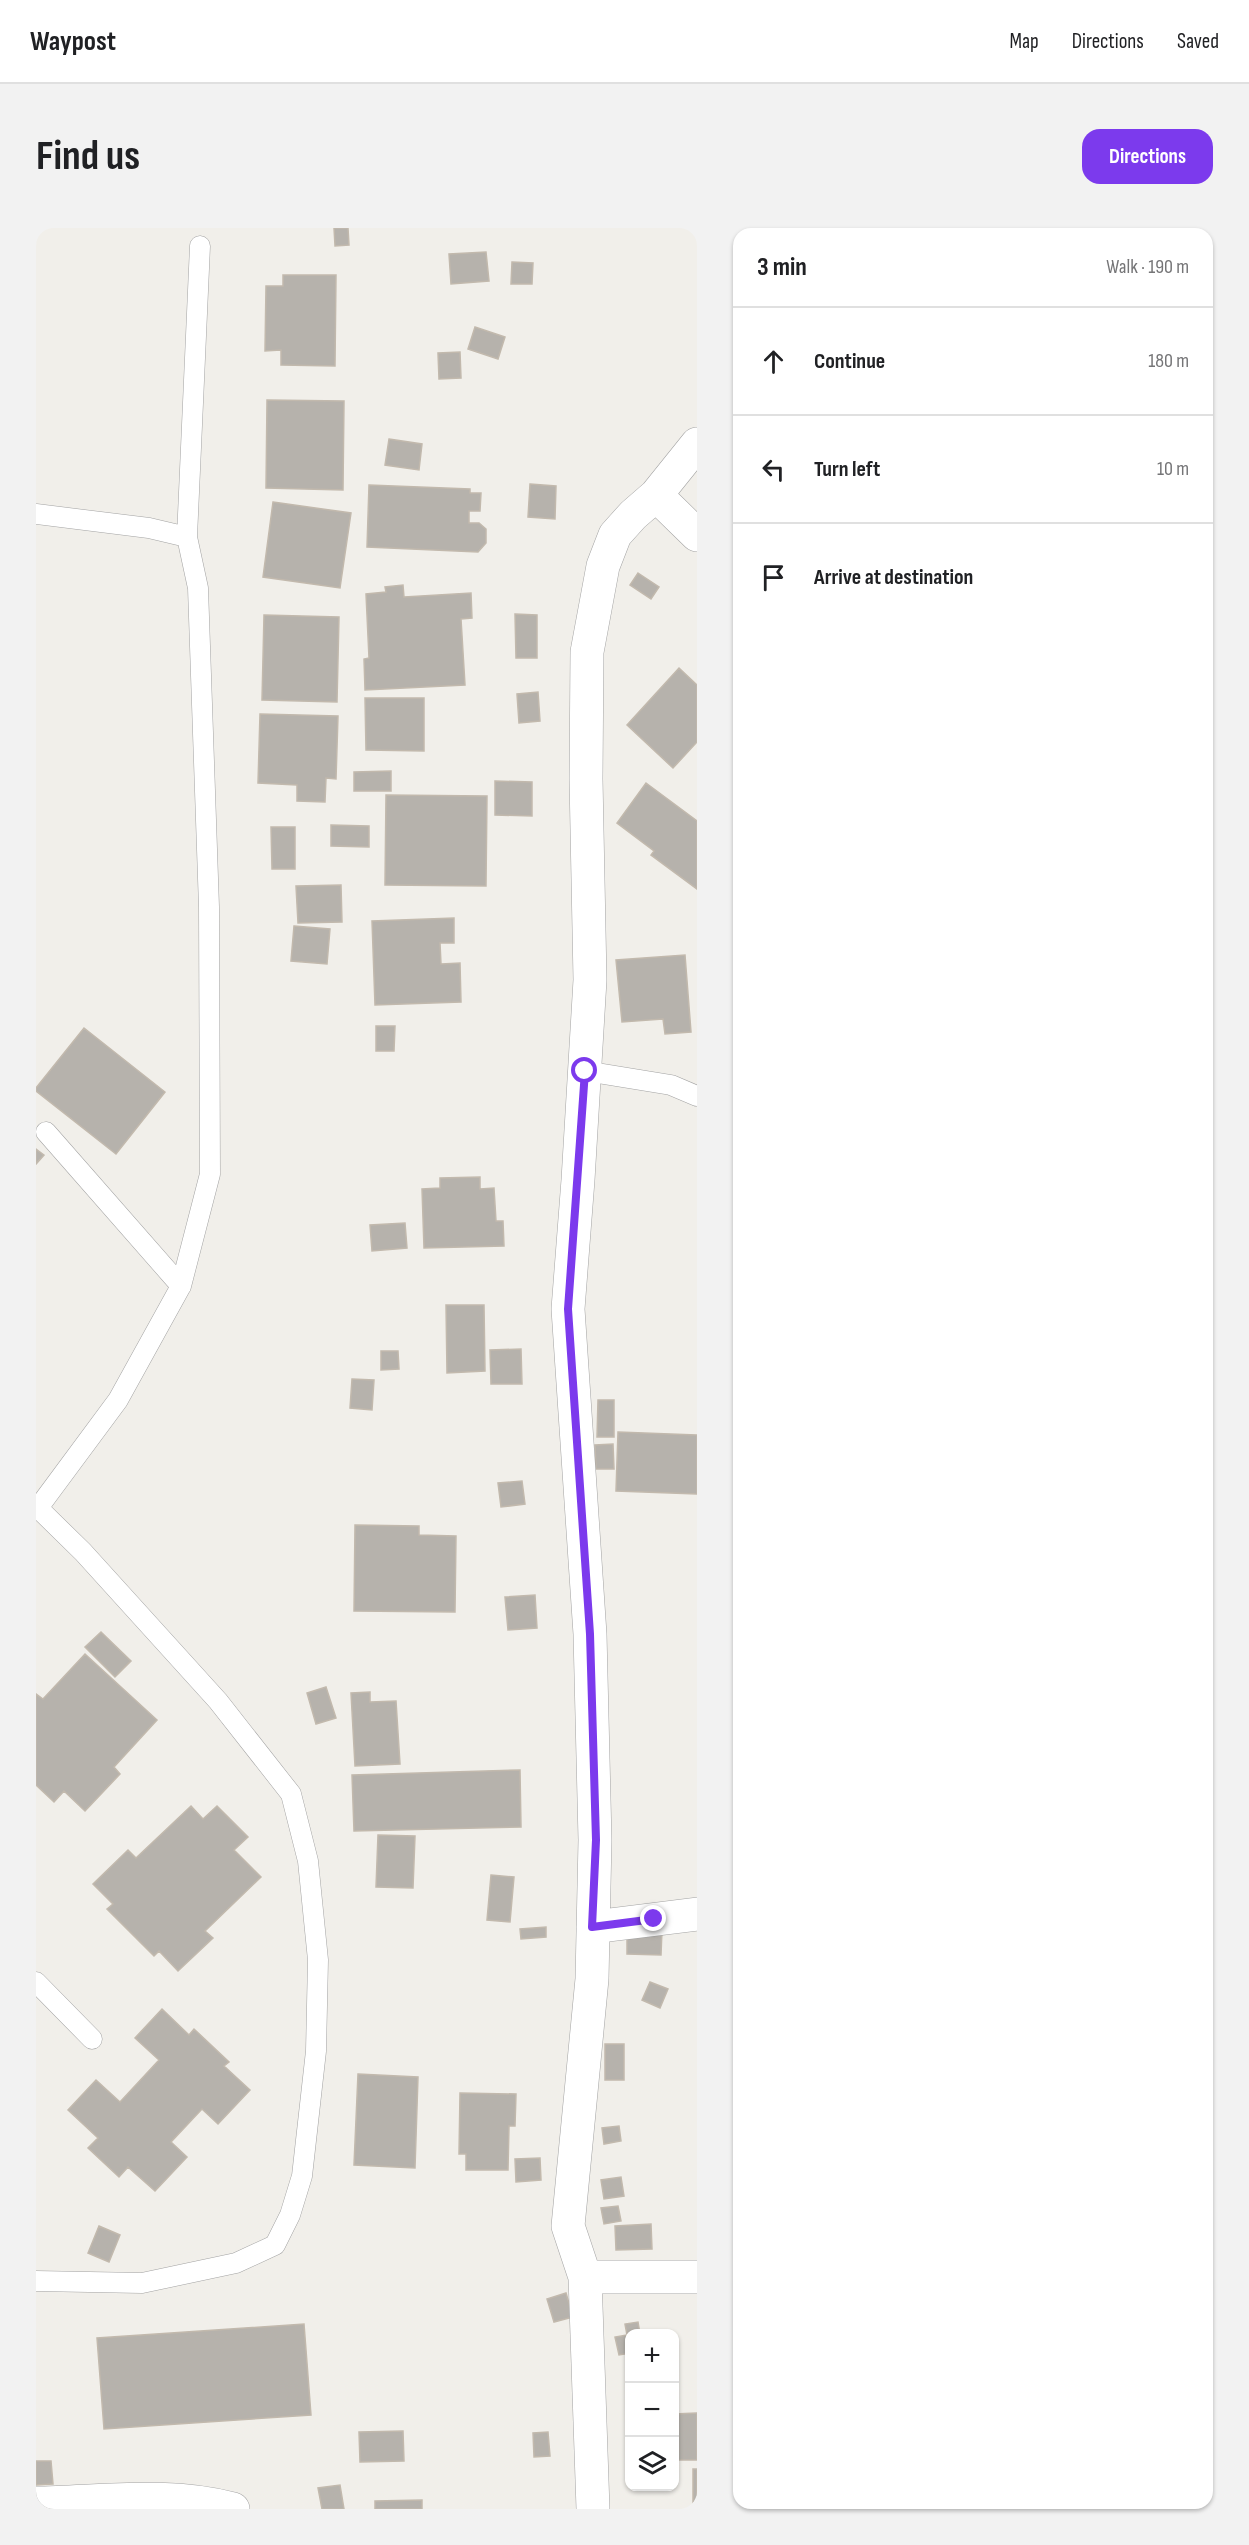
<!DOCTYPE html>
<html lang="en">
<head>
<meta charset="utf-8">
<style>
	:root { --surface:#fff; --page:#f2f2f2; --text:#202124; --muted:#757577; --line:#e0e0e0; --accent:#7c3aed }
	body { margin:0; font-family:"Sofia Sans Condensed",sans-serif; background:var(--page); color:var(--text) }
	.controls { position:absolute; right:18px; bottom:18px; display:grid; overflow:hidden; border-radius:12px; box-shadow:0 2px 4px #0004 }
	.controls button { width:54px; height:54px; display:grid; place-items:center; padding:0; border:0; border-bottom:2px solid var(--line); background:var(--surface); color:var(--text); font:30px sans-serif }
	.stop { position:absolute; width:18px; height:18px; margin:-14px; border:4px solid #7c3aed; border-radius:50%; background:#fff }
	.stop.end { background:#7c3aed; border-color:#fff; box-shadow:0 2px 6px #0008 }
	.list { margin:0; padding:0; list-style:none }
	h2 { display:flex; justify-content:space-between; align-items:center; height:78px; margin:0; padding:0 24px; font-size:26px }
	h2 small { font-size:20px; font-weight:400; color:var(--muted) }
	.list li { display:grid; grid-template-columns:39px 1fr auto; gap:18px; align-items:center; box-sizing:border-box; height:108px; padding:0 24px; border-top:2px solid var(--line) }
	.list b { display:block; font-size:22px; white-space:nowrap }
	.list em { font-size:20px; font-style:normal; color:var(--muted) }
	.icon { flex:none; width:33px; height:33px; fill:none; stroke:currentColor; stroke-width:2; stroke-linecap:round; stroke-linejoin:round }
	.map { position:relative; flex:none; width:661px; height:2281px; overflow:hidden; border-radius:18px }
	header { display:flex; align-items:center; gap:36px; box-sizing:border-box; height:84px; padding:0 30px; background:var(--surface); border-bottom:2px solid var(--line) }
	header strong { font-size:28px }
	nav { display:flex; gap:33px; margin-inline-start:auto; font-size:21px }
	.intro { display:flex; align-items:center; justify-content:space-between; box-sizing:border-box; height:144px; padding:0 36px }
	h1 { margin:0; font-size:42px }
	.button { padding:15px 27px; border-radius:18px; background:var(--accent); color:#fff; font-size:21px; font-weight:700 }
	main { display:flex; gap:36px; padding:0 36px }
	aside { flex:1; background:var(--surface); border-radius:18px; box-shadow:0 2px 4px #0004 }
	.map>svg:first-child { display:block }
	.building { fill:#b6b2ac; stroke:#c2b9ad; stroke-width:1.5 }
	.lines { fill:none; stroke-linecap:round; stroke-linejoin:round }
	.lane-casing { stroke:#a3a3a3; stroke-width:21 }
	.street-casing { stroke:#a3a3a3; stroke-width:34 }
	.lane { stroke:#fff; stroke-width:20 }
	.street { stroke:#fff; stroke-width:33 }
	.route { stroke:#7c3aed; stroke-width:8 }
</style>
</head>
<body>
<header>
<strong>Waypost</strong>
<nav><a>Map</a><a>Directions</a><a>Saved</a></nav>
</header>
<div class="intro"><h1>Find us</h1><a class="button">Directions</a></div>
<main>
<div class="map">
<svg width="661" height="2281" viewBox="0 0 661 2281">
	<rect width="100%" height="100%" fill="#f1efea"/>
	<path class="building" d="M298,0H312L313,17L299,18Z
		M450,24L453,53L415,56L413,26Z
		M476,34L497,35L496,56H475Z
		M247,47H300L299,138L245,137V122L229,123L230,58H247Z
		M439,99L469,109L462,131L432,121Z
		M424,124L425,150L403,151L402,125Z
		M231,172L308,173L307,262L230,260Z
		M353,211L386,216L383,242L349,237Z
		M494,256L520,258L519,291L492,289Z
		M333,257L434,261V265H445L444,283H433V295H443L450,301V315L442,324L331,319Z
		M237,274L315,285L304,360L227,349Z
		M602,345L623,359L615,371L594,357Z
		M367,357L368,369L435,365L436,390L425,391L429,457L329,462L328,431L333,430L330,366L350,364L349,359Z
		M479,386L501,387V430H480Z
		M228,387L303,389L301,474L226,472Z
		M643,440L661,457V514L637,540L591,497Z
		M502,464L504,493L483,495L481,466Z
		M329,470H388V523L330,522Z
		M224,486L302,488L300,551L290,550L289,574L261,573V557L222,555Z
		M355,543V563H318V544Z
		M459,553L496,554V588L459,587Z
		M610,555L661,593V661L615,627L618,623L581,595Z
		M350,567L451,568L450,658L349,657Z
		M295,597L333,598V619L295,618Z
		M235,599H259V641H236Z
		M305,657L306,694L262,695L260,658Z
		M418,690V715H404L405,736L424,735L425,774L339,777L336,693Z
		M258,698L294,701L291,736L255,733Z
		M649,727L655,804L629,806L627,791L586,794L580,732Z
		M340,798H359L358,823H340Z
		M48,800L129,864L80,926L0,863V860Z
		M0,921L8,927L0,936Z
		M444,949V961L458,960L460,993H467L468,1018L388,1020L386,961L404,960V950Z
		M369,995L371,1020L336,1023L334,997Z
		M410,1077H448L449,1143L411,1145Z
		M485,1121L486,1156H455L454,1122Z
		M345,1123H362L363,1141L345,1142Z
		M316,1151L338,1152L336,1182L314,1180Z
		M562,1172H578V1209H561Z
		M582,1204L661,1207V1266L580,1263Z
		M577,1216L578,1241H560L559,1217Z
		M486,1253L489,1276L465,1279L462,1255Z
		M319,1297L383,1298V1307L420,1308L419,1384L318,1383Z
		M499,1367L501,1400L472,1402L469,1369Z
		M65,1404L95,1433L79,1449L49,1419Z
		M49,1426L121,1492L78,1539L84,1546L49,1583L28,1563L18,1574L0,1557V1466L7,1471Z
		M290,1459L300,1490L280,1496L271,1465Z
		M334,1464V1474L360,1473L364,1536L319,1538L315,1465Z
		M484,1542L485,1599L318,1603L316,1547Z
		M155,1578L167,1591L181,1578L212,1609L198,1622L225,1649L169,1703L177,1710L142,1743L123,1723L118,1728L71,1681L77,1676L57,1656L92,1622L100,1630Z
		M342,1607L379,1608L377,1660L340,1659Z
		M455,1647L478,1649L474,1694L451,1692Z
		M510,1699V1709L485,1711L484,1701Z
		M591,1701L626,1702L625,1727L591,1726Z
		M614,1754L632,1761L624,1780L606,1772Z
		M126,1781L153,1807L158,1801L193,1834L188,1838L214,1862L182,1896L166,1881L135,1914L151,1929L119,1963L92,1939L83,1949L52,1920L62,1910L32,1882L60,1852L84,1874L123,1832L99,1810Z
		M569,1816H588V1852H569Z
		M322,1846L382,1849L379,1940L318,1937Z
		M424,1865L480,1866L479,1898H473L472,1942H430V1926H423Z
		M583,1898L585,1913L568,1916L566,1900Z
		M504,1930L505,1952L480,1954L479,1931Z
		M585,1949L588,1968L568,1971L565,1952Z
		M582,1978L585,1993L568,1996L565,1980Z
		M615,1996L616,2021L580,2022L579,1998Z
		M63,1998L84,2007L73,2034L52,2025Z
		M530,2065L537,2089L518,2094L511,2071Z
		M602,2094L604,2106H594V2125L583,2127L579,2109L591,2107L589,2096Z
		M268,2096L275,2187L68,2201L61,2110Z
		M661,2185V2232H638V2186Z
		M367,2203L368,2233L324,2234L323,2204Z
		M512,2204L514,2228L498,2229L497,2205Z
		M0,2233H15L17,2256L0,2257Z
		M657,2241H661V2281H657Z
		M304,2257L308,2281H286L282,2260Z
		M386,2272V2281H339V2273Z"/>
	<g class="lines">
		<g class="lane-casing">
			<path id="lane" d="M0,286L113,300L151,309L162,360L173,679L174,946L145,1058L82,1172L2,1280
				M151,309L164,18
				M549,843L635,857L661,868
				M10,904L145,1058
				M0,1278L47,1324L182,1473L255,1566L272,1633L282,1732L280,1823L266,1948L254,1987L239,2017L200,2035L106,2055L0,2053
				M0,1754L56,1811"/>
		</g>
		<g class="street-casing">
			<path id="street" d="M661,216L620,267L661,307
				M557,1699L661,1686
				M549,2049H661
				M0,2275C65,2274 133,2264 197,2281
				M557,2281L549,2049L532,1998L556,1751L559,1612L554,1406L532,1081L542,952L554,752L550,551L551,424L567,338L579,307L597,287L620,267"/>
		</g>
		<use href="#lane" class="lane"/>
		<use href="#street" class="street"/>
	</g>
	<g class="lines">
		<path class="route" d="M549,843L532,1081L554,1406L560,1612L556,1699L618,1691"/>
	</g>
</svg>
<div class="controls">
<button>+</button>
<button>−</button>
<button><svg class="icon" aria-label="layers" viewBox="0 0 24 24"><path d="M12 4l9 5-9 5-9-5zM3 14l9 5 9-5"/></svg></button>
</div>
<div class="stop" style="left:549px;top:843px"></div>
<div class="stop end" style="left:618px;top:1691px"></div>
</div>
<aside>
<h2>3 min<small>Walk · 190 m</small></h2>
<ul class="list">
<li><svg class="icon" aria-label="ahead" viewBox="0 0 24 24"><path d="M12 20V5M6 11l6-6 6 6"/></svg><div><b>Continue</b></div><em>180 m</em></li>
<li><svg class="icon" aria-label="left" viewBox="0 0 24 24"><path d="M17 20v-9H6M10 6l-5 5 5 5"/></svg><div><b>Turn left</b></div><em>10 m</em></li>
<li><svg class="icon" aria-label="arrive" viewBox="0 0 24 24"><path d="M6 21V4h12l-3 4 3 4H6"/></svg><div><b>Arrive at destination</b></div></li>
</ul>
</aside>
</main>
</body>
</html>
